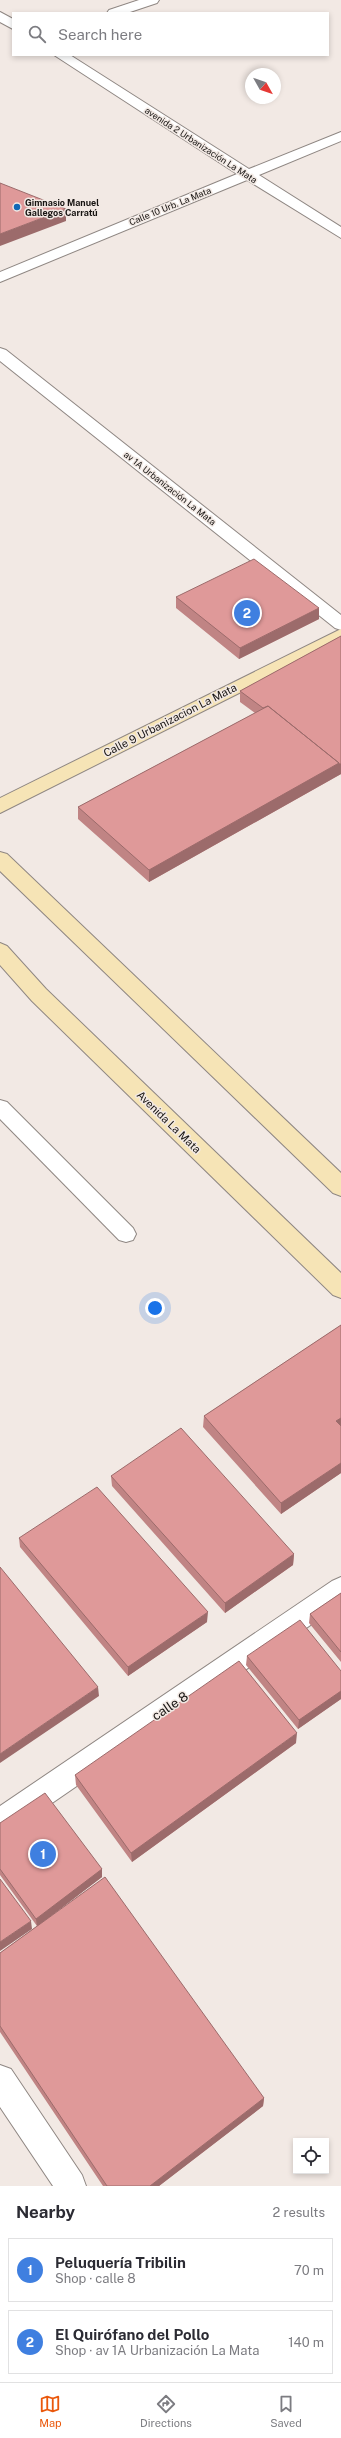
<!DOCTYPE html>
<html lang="en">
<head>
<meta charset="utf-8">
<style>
	:root { --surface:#fff; --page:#f7f7f7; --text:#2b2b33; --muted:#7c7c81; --line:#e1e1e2; --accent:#ea580c }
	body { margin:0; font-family:"Public Sans",sans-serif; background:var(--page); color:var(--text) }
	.controls { position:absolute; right:12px; bottom:12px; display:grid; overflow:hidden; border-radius:0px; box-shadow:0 2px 6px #0003 }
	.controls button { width:36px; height:36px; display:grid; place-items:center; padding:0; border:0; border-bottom:1px solid var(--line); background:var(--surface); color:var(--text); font:20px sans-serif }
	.compass { position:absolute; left:245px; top:68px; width:36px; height:36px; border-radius:50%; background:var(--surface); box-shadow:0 2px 6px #0003; rotate:130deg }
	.you { position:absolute; left:155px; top:1308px; width:14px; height:14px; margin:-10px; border:3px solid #fff; border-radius:50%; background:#1a73e8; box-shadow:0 0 0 6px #1a73e833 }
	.badge { display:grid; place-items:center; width:26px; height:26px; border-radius:50%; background:var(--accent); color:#fff; font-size:13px; font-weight:700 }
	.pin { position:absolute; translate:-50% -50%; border:2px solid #fff; box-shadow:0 1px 4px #0006 }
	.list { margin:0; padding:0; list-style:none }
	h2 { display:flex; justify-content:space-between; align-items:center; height:52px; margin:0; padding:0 16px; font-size:17px }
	h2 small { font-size:13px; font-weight:400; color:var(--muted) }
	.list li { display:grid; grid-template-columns:26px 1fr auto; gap:12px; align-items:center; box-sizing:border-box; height:64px; margin:0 8px 8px; padding:0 8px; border:1px solid var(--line); border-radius:0px }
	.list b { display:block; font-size:15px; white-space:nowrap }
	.list p { margin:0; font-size:13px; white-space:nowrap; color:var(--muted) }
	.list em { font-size:13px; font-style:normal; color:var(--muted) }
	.icon { flex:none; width:22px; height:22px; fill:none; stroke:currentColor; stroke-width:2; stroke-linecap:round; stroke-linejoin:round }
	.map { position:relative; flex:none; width:341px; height:2186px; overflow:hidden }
	.search { position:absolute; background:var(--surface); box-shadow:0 2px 6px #0003; left:12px; right:12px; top:12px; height:44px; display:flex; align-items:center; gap:10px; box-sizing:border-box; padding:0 14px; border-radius:0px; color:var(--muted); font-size:15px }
	.sheet { height:196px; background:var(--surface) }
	nav { display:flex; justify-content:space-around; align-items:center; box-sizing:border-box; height:56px; border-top:1px solid var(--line); background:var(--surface); font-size:11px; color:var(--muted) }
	nav a { display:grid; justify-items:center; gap:2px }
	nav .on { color:var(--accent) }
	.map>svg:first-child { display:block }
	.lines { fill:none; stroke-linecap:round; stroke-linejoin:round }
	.lane-casing { stroke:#8f8783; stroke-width:2 }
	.street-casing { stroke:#8f8783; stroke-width:2 }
	.secondary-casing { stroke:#8f8783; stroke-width:2 }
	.lane { fill:#fff; fill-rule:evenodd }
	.street { fill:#fff; fill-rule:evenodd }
	.secondary { fill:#f6e4b6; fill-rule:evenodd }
	.wall { fill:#c08484 }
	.shaded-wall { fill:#9c6b6b }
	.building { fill:#df9999; stroke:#9c6b6b }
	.poi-dot { fill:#1068b6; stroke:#f2e9e4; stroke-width:1.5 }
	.labels { text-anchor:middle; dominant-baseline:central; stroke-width:3; stroke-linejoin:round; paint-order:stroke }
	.far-street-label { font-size:9px; fill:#171412; stroke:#f2e9e4 }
	.far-poi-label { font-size:9px; font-weight:bold; fill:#171412; stroke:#f2e9e4; text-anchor:start }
	.street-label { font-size:11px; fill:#171412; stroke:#f2e9e4 }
	.near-street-label { font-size:13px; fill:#171412; stroke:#f2e9e4 }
</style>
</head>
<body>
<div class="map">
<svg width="341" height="2186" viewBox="0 0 341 2186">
	<rect width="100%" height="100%" fill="#f2e9e4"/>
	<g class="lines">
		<g class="lane-casing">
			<path id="lane" d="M0,1100L7,1102L133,1228L136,1234L133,1240L126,1242L119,1240L0,1119Z"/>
		</g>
		<g class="street-casing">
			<path id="street" d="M139,0H159L157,3L127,13H107L109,10Z
				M0,12L13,19V29L0,22Z
				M54,55H70L249,169L341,132V141L259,175L341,227V238L247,180L0,282V272L237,174Z
				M0,348L6,350L341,615V630L335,628L0,361Z
				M341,1577V1604L10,1832L0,1836V1806L332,1581Z
				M0,2065L11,2069L82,2175L86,2186H53L0,2107Z"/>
		</g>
		<g class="secondary-casing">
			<path id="secondary" d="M341,629V642L0,813V798Z
				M0,852L7,854L341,1173V1196L333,1193L0,871Z
				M0,943L7,946L46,989L341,1273V1298L333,1295L32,1001L0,965Z"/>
		</g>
		<use href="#lane" class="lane"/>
		<use href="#street" class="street"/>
		<use href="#secondary" class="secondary"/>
	</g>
	<path class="wall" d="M176,597L319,608V619L239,659L176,608Z
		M341,636V774L149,882L78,819V807L255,713L240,702V691Z
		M341,1325V1473L281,1514L203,1427L204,1416Z
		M111,1476L294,1554L293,1565L225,1613L112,1486Z
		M19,1538L207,1622L128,1676L20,1547Z
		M341,1593V1662L309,1623L310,1614Z
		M247,1656L341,1671V1699L298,1729L246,1665Z
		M296,1743L132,1862L76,1785L75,1775Z
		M0,1823L102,1869V1877L38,1925L264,2098L263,2106L159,2186H103L0,2032V1953L37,1926L0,1875Z"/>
	<path class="shaded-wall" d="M66,209V221L0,246V234Z
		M319,608V619L239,659L240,648Z
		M339,763L341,764V774L149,882V870Z
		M341,1418V1428L336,1421Z
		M341,1463V1473L281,1514V1503Z
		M294,1554L293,1565L225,1613V1603Z
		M208,1612L207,1622L128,1676V1667Z
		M98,1687L99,1696L0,1763V1754Z
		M341,1691V1699L298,1729L299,1720Z
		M297,1733L296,1743L132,1862L131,1853Z
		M102,1869V1877L37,1927L36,1919Z
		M31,1921L32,1929L0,1951V1942Z
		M264,2098L263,2106L159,2186H150Z"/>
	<path class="building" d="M0,183L66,209L0,234Z
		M254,559L319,608L240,648L176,597Z
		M341,636V764H339V763L268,706L263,708L240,691Z
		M268,706L339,763L149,870L78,807Z
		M341,1325V1418L336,1421L341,1426V1463L281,1503L204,1416Z
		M181,1428L294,1554L225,1603L111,1476Z
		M97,1487L208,1612L128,1667L19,1538Z
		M0,1567L98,1687L0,1754Z
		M341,1593V1652L310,1614Z
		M300,1620L341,1671V1691L299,1720L247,1656Z
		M239,1661L297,1733L131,1853L75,1775Z
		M45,1793L102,1869L36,1919L0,1869V1823Z
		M105,1877L264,2098L150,2186H107L0,2026V1953Z
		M0,1879L31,1921L0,1942Z"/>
	<circle class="poi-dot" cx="17" cy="207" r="4"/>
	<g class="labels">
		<g class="far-street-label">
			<text transform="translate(201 145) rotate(33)">avenida 2 Urbanización La Mata</text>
			<text transform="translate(170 206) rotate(-22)">Calle 10 Urb. La Mata</text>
			<text transform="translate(170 488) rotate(38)">av 1A Urbanización La Mata</text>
		</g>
		<g class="far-poi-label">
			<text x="25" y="202">Gimnasio Manuel<tspan x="25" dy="10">Gallegos Carratú</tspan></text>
		</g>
		<g class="street-label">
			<text transform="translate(170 720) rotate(-27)">Calle 9 Urbanizacion La Mata</text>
			<text transform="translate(169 1122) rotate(44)">Avenida La Mata</text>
		</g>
		<g class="near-street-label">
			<text transform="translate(170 1706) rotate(-34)">calle 8</text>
		</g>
	</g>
</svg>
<div class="controls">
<button><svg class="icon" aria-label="locate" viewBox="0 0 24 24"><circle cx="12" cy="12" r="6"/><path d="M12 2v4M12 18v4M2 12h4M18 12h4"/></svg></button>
</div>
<svg class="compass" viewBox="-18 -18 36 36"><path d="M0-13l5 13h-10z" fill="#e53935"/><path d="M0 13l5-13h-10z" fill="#7c7c81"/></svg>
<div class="you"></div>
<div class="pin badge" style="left:43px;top:1854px;background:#3f7fe0">1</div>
<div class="pin badge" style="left:247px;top:613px;background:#3f7fe0">2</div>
<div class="search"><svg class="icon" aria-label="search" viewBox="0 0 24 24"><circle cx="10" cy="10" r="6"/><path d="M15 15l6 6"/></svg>Search here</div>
</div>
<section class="sheet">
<h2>Nearby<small>2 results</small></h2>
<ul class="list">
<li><span class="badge" style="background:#3f7fe0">1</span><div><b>Peluquería Tribilin</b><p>Shop · calle 8</p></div><em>70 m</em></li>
<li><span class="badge" style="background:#3f7fe0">2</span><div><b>El Quirófano del Pollo</b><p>Shop · av 1A Urbanización La Mata</p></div><em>140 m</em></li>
</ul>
</section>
<nav>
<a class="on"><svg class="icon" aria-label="map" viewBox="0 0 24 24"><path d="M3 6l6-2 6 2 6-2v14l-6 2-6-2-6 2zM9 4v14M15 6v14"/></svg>Map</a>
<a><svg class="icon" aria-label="directions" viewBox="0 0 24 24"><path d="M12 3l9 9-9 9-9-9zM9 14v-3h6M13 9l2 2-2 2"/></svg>Directions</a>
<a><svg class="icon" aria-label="saved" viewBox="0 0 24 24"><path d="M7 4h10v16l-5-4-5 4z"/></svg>Saved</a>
</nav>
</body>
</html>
